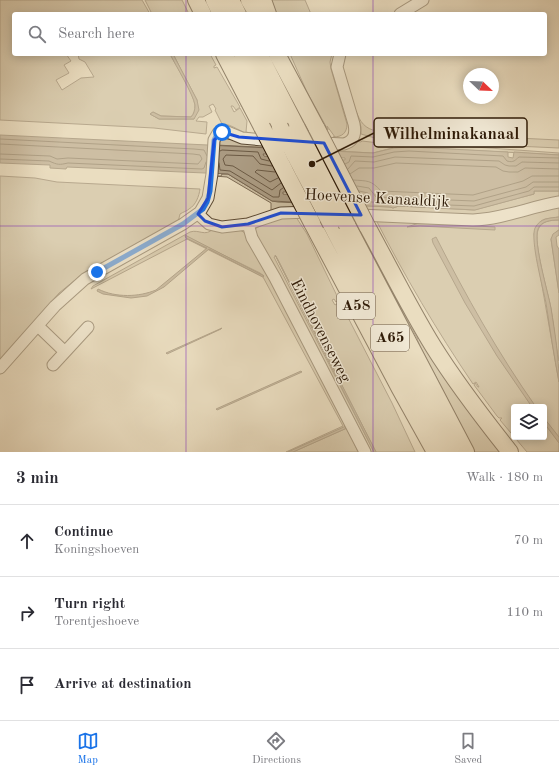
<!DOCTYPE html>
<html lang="en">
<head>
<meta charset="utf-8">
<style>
	:root { --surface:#fff; --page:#f7f7f7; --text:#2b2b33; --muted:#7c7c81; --line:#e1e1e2; --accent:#1a73e8 }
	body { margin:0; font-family:"Old Standard TT",serif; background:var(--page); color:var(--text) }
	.controls { position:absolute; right:12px; bottom:12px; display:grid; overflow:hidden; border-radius:4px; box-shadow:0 2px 10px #0003 }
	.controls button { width:36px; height:36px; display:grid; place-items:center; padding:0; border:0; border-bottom:1px solid var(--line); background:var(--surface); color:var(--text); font:20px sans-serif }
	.compass { position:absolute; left:463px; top:68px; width:36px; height:36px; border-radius:50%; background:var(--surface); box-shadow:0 2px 10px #0003; rotate:113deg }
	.stop { position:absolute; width:12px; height:12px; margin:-9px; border:3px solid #1a73e8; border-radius:50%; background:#fff }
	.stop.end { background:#1a73e8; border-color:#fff; box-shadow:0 1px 4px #0008 }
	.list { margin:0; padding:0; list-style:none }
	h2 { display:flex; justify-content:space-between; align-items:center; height:52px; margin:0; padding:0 16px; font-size:17px }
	h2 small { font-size:13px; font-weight:400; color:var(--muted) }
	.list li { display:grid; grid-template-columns:26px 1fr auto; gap:12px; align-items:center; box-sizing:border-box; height:72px; padding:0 16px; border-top:1px solid var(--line) }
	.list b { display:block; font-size:15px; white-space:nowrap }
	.list p { margin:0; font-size:13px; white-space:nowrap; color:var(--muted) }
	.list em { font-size:13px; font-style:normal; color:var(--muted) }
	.icon { flex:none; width:22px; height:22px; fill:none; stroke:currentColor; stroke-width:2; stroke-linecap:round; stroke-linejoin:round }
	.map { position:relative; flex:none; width:559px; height:452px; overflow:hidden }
	.search { position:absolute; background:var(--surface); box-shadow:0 2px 10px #0003; left:12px; right:12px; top:12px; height:44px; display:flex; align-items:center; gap:10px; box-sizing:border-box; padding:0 14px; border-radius:4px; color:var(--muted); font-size:15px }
	.sheet { height:268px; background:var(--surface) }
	nav { display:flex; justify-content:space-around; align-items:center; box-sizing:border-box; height:56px; border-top:1px solid var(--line); background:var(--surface); font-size:11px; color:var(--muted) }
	nav a { display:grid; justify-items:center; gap:2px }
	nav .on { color:var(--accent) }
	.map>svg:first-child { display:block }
	.green { fill:#cabca0; stroke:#7c6a53; fill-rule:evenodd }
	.water { fill:#aa9a81; stroke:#786650; fill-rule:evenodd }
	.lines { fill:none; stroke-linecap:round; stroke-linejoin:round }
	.shore { stroke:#6c5a44; stroke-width:1 }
	.minor-casing { stroke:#5c4a34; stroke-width:13 }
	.highway-casing { stroke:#2d1906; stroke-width:18 }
	.minor { stroke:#f1e9d6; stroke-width:11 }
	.highway { stroke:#eaddc0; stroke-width:16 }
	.highway-bridge-casing { stroke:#2d1906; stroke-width:18; stroke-linecap:butt }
	.highway-bridge { stroke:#eaddc0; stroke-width:16 }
	.route { stroke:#1a73e8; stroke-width:5 }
	.marked { fill:none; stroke:#1d4ed8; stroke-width:3; stroke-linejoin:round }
	.grid { fill:none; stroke:#7b2cbf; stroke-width:1; stroke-opacity:0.55 }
	.labels { text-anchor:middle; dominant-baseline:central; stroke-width:3; stroke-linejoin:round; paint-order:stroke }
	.shield { fill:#f1e9d6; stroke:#685744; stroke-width:1 }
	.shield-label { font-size:15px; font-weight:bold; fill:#2d1906 }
	.street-label { font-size:16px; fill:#2d1906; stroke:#f1e9d6 }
	.leader { fill:none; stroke:#2d1906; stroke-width:1.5 }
	.callout-dot { fill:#2d1906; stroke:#f1e9d6; stroke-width:1.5 }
	.callout { fill:#f1e9d6; stroke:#2d1906; stroke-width:1.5 }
	.callout-label { font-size:17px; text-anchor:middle; font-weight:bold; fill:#2d1906 }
</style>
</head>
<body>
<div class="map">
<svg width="559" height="452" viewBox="0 0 559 452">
	<rect width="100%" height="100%" fill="#eaddc0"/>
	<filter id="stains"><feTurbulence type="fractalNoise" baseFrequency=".005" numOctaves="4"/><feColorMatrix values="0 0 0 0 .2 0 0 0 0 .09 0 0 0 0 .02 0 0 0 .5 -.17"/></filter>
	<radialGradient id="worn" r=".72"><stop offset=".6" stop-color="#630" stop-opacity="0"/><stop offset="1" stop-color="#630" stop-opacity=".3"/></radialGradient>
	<path class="green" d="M0,0H142L150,14H14V54H66L71,61L64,65L69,73L56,80L62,90L81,78L94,77L85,62L79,59L78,54H170C176,66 194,94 195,105C195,110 194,114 191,117L161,116L153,112L150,114L159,119H194L197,100L173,54H210L216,65L214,66V68L217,67L240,107L236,110L233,106H231L234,112L240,108L247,121L246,132L251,133V134C240,133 233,124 222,124L215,110L216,109L213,104L209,106L212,112L203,117H199L196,121L207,122L206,134L154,128L0,120Z
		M145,0H182L189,14H152Z
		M268,0H305L311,14H273Z
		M290,54H332L330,62L331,69L347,124C347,133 342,137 333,137H335L327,126L328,130L307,92Z
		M356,111C360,122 365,129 377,131L558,140H559V148L382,140L361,134V127Z
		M221,138L247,142L344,148L355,141L361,142L362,141L379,143L447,145L559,153V155L410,147L393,146L392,148L373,153L216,145Z
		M222,174H228L272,201L278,202L390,207L393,208L399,206L474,210L534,194V191H559V199L490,217L271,211V203L227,177L214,176H221Z
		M0,176L35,178L57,182L200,189C199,196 196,205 189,209C187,211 183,212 180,214L178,222L85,272L59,293L0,361Z
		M559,206V217L545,219L541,221L536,227L534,234L538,263L559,382V452H527L500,420L502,418H499L497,416L474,385L475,383L478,387H479L476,382L473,384C437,331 404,275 375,218L294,214L307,234L339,300L336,302L334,299L332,300L335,305L340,302L392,403L415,452H376L278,260L276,256L274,257L374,452H369L254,231L255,229L272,219L293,214L479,222ZM514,407H544V437H514Z
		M559,220V230L557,231L551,239L559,293V361C555,344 554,326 551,309C548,292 533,243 538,230C541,221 551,220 559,220Z
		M358,226H360L504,452H475L421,348L417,339L418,338H417L402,311L403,309L402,310L387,281V279L386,280Z
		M213,229L240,230L245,233L365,452H359L351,436L358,452H293L347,428L346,427L288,452H286L343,426L263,277L187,239L91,289L93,286L190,232C199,229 205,237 213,229ZM185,236L260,273L264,276L186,238Z"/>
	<path class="water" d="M170,54H173L197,100L199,110L194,119H159L150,114L153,112L161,116L191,117C194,114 195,110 195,105C193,94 176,66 170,54Z
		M0,135L373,153L394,148L410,147L508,152V157L513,158L514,152L559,155V191H534V194L475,210L399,206L393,208L390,207L272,201L228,174L67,167L66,169L50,168V165L0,163ZM263,154L345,158V160L264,156ZM283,192L365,195V198L283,194Z
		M559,217V220C551,220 541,221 538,229C533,242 548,292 551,308C555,333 559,358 559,382C554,356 550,330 546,303C543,288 530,240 535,228C540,218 550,218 559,217Z
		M419,223L495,227V230L420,226L407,227Z
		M559,230V235L556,237L557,246L559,249V293L551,239L553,234Z
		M185,235L264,276L263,277L209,249L164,287L147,296L131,298L103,294L97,291L98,289C116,298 139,297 156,290L207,248L186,238Z
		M436,237C466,296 498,353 536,407H532L497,356L465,303L433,243L432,239Z
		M275,255L278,260L376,452H374Z
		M222,328L221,329L167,354L166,353Z
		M301,371L302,372L217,410L216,409Z
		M544,418L559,437V443L544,423Z
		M346,426L347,428L293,452H288Z"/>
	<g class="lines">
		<path class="shore" d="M0,139L194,149L204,150L207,156
			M0,144L193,154L200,155L202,159L198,164L68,158L57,159L50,156L0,154
			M220,151L222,150L258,152L261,159L269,161
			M0,159L49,161C58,165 59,165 68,163L202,169L204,168L206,162
			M219,163L220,170L230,171L273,197H279L280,190L283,188
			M345,164L349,162L351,156L373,157L394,152L409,151L503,156L507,161C514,163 515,160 519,157L559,158
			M272,166L260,164L253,156L226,155L223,159L225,165L233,166L272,190L281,183
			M348,169L355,161L374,162L395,157L499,161L505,165L509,166H516L522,162L559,163
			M275,172L257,170L255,172L270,182L278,178
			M350,174L359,168H374L396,163L496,167L503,171L509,172H518L525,168L559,169
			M353,180C368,181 371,180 381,191L473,195L523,181L532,176H559
			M357,186L369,188L376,197L474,201L526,187L533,182H559
			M359,191L368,193L369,200L371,202L474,206L529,191L534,187H559"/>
		<g class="minor-casing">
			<path id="minor" d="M400,14L423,0
				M299,142L344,144C354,141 356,134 354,124L337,67L340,54
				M198,214L209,224L222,227L248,224L281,213L311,212
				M336,214L473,220C503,219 530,207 559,202
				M248,224L252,238L275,278L365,452
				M38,326L65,352L53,365
				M65,352L88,327
				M0,368L55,306L85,279L183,224L200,212L208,198L212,174L214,140L218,133L225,131L242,138L274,141"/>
		</g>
		<g class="highway-casing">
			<path id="highway" d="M196,0L203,14
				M214,0L221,14
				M231,0L238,14
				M249,0L257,14
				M263,0L268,14
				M224,54L262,127
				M242,54L280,127
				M259,54L297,128
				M277,54L317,129
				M312,223L400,389L435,452
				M331,224L449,452
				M347,225L466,452
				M367,226C389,266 409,307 433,346C456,383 483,418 510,452"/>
		</g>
		<use href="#minor" class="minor"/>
		<use href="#highway" class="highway"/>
		<g class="highway-bridge-casing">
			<path id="highway-bridge" d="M262,127L312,223
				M280,127L331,224
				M297,128L347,225
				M317,129L367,226"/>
		</g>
		<use href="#highway-bridge" class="highway-bridge"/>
	</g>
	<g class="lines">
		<path class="route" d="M97,272L183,224L203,209L207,202L210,191L214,140L217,134L222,132"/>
	</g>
	<path d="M0 0H559V452H0ZM222,132L239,137L324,143L361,215L281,213L248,224L222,227L205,221L198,214L208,198L214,140Z" fill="#eaddc0" fill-opacity=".55" fill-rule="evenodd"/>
	<path class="marked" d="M222,132L239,137L324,143L361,215L281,213L248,224L222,227L205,221L198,214L208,198L214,140Z"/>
	<path class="grid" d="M186,0V14M373,0V14M186,54V452M373,54V452M0,226H559"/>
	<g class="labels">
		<g class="shield">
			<rect x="337" y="293" width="38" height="26" rx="3"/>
			<rect x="371" y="325" width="38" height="26" rx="3"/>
		</g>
		<g class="shield-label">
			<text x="356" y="306">A58</text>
			<text x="390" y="338">A65</text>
		</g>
		<g class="street-label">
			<text transform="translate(377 199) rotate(3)">Hoevense Kanaaldijk</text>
			<text transform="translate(320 331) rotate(63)">Eindhovenseweg</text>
		</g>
	</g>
	<path class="leader" d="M312 164L374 133"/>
	<circle class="callout-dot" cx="312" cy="164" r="4"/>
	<rect class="callout" x="374" y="118" width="153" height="29" rx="4"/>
	<g class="callout-label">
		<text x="451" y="139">Wilhelminakanaal</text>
	</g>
	<rect width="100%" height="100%" filter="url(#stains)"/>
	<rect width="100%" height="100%" fill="url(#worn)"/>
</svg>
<div class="controls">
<button><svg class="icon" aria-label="layers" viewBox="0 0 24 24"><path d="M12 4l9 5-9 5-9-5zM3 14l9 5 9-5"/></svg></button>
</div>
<svg class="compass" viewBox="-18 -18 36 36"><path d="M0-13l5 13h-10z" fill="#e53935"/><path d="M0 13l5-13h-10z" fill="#7c7c81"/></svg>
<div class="stop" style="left:222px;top:132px"></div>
<div class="stop end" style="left:97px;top:272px"></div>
<div class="search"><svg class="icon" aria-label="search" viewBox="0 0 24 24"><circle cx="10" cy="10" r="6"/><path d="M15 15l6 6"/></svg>Search here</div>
</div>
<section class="sheet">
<h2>3 min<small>Walk · 180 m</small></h2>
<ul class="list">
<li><svg class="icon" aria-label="ahead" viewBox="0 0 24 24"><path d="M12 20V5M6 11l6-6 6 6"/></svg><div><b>Continue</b><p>Koningshoeven</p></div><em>70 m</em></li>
<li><svg class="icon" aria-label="right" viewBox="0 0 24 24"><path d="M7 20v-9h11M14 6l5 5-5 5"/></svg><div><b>Turn right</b><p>Torentjeshoeve</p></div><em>110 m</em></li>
<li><svg class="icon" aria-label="arrive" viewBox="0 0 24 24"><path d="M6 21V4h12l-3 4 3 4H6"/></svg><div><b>Arrive at destination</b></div></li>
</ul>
</section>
<nav>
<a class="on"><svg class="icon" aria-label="map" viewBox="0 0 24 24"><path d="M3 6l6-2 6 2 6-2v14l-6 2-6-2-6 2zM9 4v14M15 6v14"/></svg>Map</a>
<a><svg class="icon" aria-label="directions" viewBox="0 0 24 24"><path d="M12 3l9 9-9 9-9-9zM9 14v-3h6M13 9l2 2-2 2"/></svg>Directions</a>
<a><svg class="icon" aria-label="saved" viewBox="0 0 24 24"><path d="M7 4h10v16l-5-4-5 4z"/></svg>Saved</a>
</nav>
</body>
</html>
